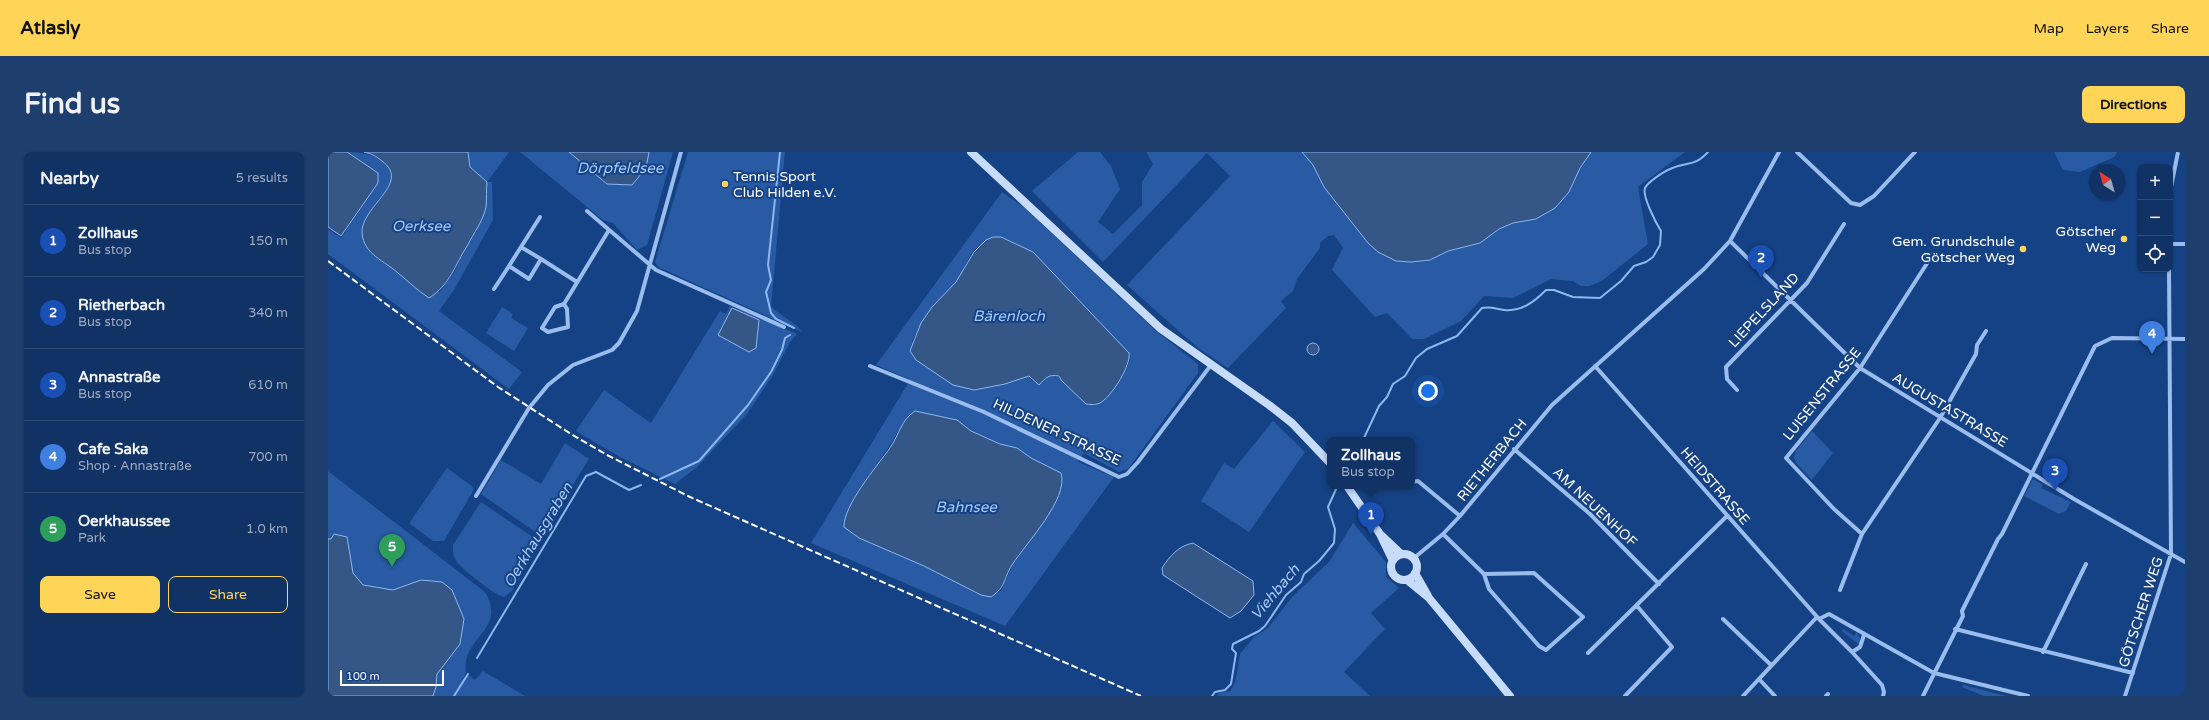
<!DOCTYPE html>
<html lang="en">
<head>
<meta charset="utf-8">
<style>
	:root { --surface:#103264; --page:#1e3e6d; --text:#f1f3f6; --muted:#9caabf; --line:#304d78; --accent:#ffd557 }
	body { margin:0; font-family:"Varela Round",sans-serif; background:var(--page); color:var(--text) }
	.controls { position:absolute; right:12px; top:12px; display:grid; overflow:hidden; border-radius:8px; box-shadow:0 1px 3px #0004 }
	.controls button { width:36px; height:36px; display:grid; place-items:center; padding:0; border:0; border-bottom:1px solid var(--line); background:var(--surface); color:var(--text); font:20px sans-serif }
	.compass { position:absolute; left:1761px; top:12px; width:36px; height:36px; border-radius:50%; background:var(--surface); box-shadow:0 1px 3px #0004; rotate:323deg }
	.scale { position:absolute; left:12px; bottom:10px; width:104px; box-sizing:border-box; padding-left:4px; border:2px solid #fff; border-top:0; font-size:11px; line-height:14px; white-space:nowrap; color:#fff; -webkit-text-stroke:3px #154285; paint-order:stroke }
	.you { position:absolute; left:1100px; top:239px; width:14px; height:14px; margin:-10px; border:3px solid #fff; border-radius:50%; background:#1a73e8; box-shadow:0 0 0 6px #1a73e833 }
	.badge { display:grid; place-items:center; width:26px; height:26px; border-radius:50%; background:var(--accent); color:#fff; font-size:13px; font-weight:700 }
	.pin { position:absolute; translate:-50% -33px; filter:drop-shadow(0 1px 2px #0008) }
	.pin::after { content:''; position:absolute; top:21px; width:14px; height:12px; background:inherit; clip-path:polygon(0 0,100% 0,50% 100%) }
	.popup { position:absolute; left:999px; top:285px; width:88px; height:52px; box-sizing:border-box; display:grid; place-content:center; border-radius:8px; background:var(--surface); filter:drop-shadow(0 1px 3px #0005); font-size:13px; white-space:nowrap; color:var(--muted) }
	.popup b { font-size:15px; color:var(--text) }
	.popup::after { content:''; position:absolute; left:50%; top:100%; margin-left:-8px; border:8px solid transparent; border-top-color:var(--surface) }
	.list { margin:0; padding:0; list-style:none }
	h2 { display:flex; justify-content:space-between; align-items:center; height:52px; margin:0; padding:0 16px; font-size:17px }
	h2 small { font-size:13px; font-weight:400; color:var(--muted) }
	.list li { display:grid; grid-template-columns:26px 1fr auto; gap:12px; align-items:center; box-sizing:border-box; height:72px; padding:0 16px; border-top:1px solid var(--line) }
	.list b { display:block; font-size:15px; white-space:nowrap }
	.list p { margin:0; font-size:13px; white-space:nowrap; color:var(--muted) }
	.list em { font-size:13px; font-style:normal; color:var(--muted) }
	.actions { display:flex; gap:8px; padding:12px 16px }
	.actions a { flex:1; padding:9px 0; border:1px solid var(--accent); border-radius:8px; text-align:center; font-size:14px; color:var(--accent) }
	.actions .main { background:var(--accent); color:#111 }
	.icon { flex:none; width:22px; height:22px; fill:none; stroke:currentColor; stroke-width:2; stroke-linecap:round; stroke-linejoin:round }
	.map { position:relative; flex:none; width:1857px; height:544px; overflow:hidden; border-radius:8px }
	header { display:flex; align-items:center; gap:24px; box-sizing:border-box; height:56px; padding:0 20px; background:var(--accent); color:#111 }
	header strong { font-size:19px }
	nav { display:flex; gap:22px; margin-inline-start:auto; font-size:14px }
	.intro { display:flex; align-items:center; justify-content:space-between; box-sizing:border-box; height:96px; padding:0 24px }
	h1 { margin:0; font-size:28px }
	.button { padding:10px 18px; border-radius:8px; background:var(--accent); color:#111; font-size:14px; font-weight:700 }
	main { display:flex; gap:24px; padding:0 24px }
	aside { flex:1; background:var(--surface); border-radius:8px; box-shadow:0 1px 3px #0004 }
	.map>svg:first-child { display:block }
	.green { fill:#285ba4; fill-rule:evenodd }
	.water { fill:#355788; stroke:#8cb7f1 }
	.lines { fill:none; stroke-linecap:round; stroke-linejoin:round }
	.stream { stroke:#8cb7f1; stroke-width:2 }
	.minor { stroke:#9abdee; stroke-width:4 }
	.secondary { stroke:#c7dbfa; stroke-width:8 }
	.rail { stroke:#fff; stroke-width:2; stroke-dasharray:7 3; stroke-linecap:butt }
	.poi-dot { fill:#ffd557; stroke:#154285; stroke-width:1.5 }
	.labels { text-anchor:middle; dominant-baseline:central; stroke-width:4; stroke-linejoin:round; paint-order:stroke }
	.poi-label { font-size:14px; fill:#fff; stroke:#154285; text-anchor:end }
	.street-label { font-size:14px; fill:#fff; stroke:#154285 }
	.water-label { font-size:15px; font-style:italic; fill:#a6c7f5; stroke:#154285 }
</style>
</head>
<body>
<header>
<strong>Atlasly</strong>
<nav><a>Map</a><a>Layers</a><a>Share</a></nav>
</header>
<div class="intro"><h1>Find us</h1><a class="button">Directions</a></div>
<main>
<aside>
<h2>Nearby<small>5 results</small></h2>
<ul class="list">
<li><span class="badge" style="background:#1a4fb4">1</span><div><b>Zollhaus</b><p>Bus stop</p></div><em>150 m</em></li>
<li><span class="badge" style="background:#1a4fb4">2</span><div><b>Rietherbach</b><p>Bus stop</p></div><em>340 m</em></li>
<li><span class="badge" style="background:#1a4fb4">3</span><div><b>Annastraße</b><p>Bus stop</p></div><em>610 m</em></li>
<li><span class="badge" style="background:#3f7fe0">4</span><div><b>Cafe Saka</b><p>Shop · Annastraße</p></div><em>700 m</em></li>
<li><span class="badge" style="background:#2e9e5b">5</span><div><b>Oerkhaussee</b><p>Park</p></div><em>1.0 km</em></li>
</ul>
<div class="actions"><a class="main">Save</a><a>Share</a></div>
</aside>
<div class="map">
<svg width="1857" height="544" viewBox="0 0 1857 544">
	<rect width="100%" height="100%" fill="#154285"/>
	<path class="green" d="M19,0C38,0 76,7 61,35C58,41 51,45 48,52C42,62 39,76 36,87L43,101L55,111L112,140L127,119L138,95L149,79L159,30L142,15L140,0H181L159,30H164L165,68L127,136L111,159L194,220L181,237L0,102V77L13,86L50,31V21Z
		M192,0H241L279,32L303,33L318,16L321,0H345L319,93L309,98L285,71L275,68Z
		M360,0H457L443,155C453,164 467,170 474,180L330,115L327,110Z
		M750,0H772L783,14L792,37L770,70L785,82L814,53V30L825,12L818,0H974L985,13L996,35L1040,91L1068,109L1083,110L1102,108L1120,99L1152,91L1171,77L1185,71L1208,67L1227,56L1241,40L1252,16L1263,0H1357L1310,35L1320,92L1275,128L1262,134H1253L1245,129L1223,127L1185,146L1156,144L1133,169L1096,187H1084L1059,161L1047,165L1004,118L1015,96L1006,83L1000,84L992,91V96L969,127L965,139L953,149L958,156L900,216L870,196L799,133L902,24L879,1L775,110L704,39Z
		M1726,0H1789L1786,5L1752,20L1735,18Z
		M674,40L697,56L828,179L870,212V221L800,317L791,320L756,301L750,310L786,325L677,474L483,391L579,233L581,227L548,213ZM678,87L705,100L802,208C797,224 782,245 767,253C762,250 754,248 750,244C739,234 733,219 717,225L715,230L704,229L701,224L646,238L584,190C596,163 611,152 628,130C637,119 640,99 654,92C660,88 671,88 678,87ZM629,268L643,279L672,292L689,296L703,306L733,321L704,385L684,414L673,439L653,443L596,414L531,386L516,375C521,341 555,310 570,279Z
		M402,154L469,182L462,190L445,223L419,262L369,315L347,332L292,305L248,279L276,238L323,271L392,159L398,162Z
		M174,155L185,162L183,166L200,176L186,199L158,181Z
		M945,269L977,300L921,380L873,349L896,311L906,317Z
		M1484,279L1505,301L1484,328L1469,312L1466,306L1468,299Z
		M237,291L261,307L213,384L153,342L173,308L213,332Z
		M119,316L145,335V339L116,389H105L82,372V370Z
		M0,319L157,440C180,478 132,486 138,521L132,530L139,522L147,528L155,519L197,544H0Z
		M1705,327L1715,333L1713,336L1743,350L1738,359L1731,362L1696,344Z
		M153,350L212,390L184,439L176,445C166,443 134,417 128,409C125,404 125,398 125,393Z
		M1025,371L1058,410V425L1071,436L1043,461L1057,477L1016,520L1042,544H889L891,541L902,539L907,531L912,502L926,485L940,476L964,445L1001,410Z
		M1515,477L1526,484L1529,480L1532,487L1530,492L1514,479Z
		M1635,533L1678,544H1656L1634,535Z"/>
	<path class="water" d="M0,0H19L50,21V31L13,84L0,75Z
		M36,0H140L142,15L159,30C158,38 159,47 158,55C155,69 146,81 139,94C127,113 122,133 101,146C89,138 81,130 70,121C57,109 36,103 34,81C33,54 84,31 54,9C48,4 44,2 36,0Z
		M241,0H321L318,16L304,33L279,32Z
		M974,0H1263L1252,16L1241,40L1227,56L1208,67L1185,71L1171,77L1152,91L1120,99L1102,108L1083,110L1068,109L1050,100L1040,91L996,35L985,13Z
		M665,85H673L705,100L801,201C803,213 786,240 776,248C771,253 765,253 758,252L734,229L731,224C720,222 718,226 711,233L701,224L677,232L646,238L625,233L588,208L582,199L593,171L604,155L628,130L646,100L658,88Z
		M404,156L431,168L428,196L421,200L390,183Z
		M979 197a6 6 0 1 1 12 0a6 6 0 1 1-12 0Z
		M587,259L629,268L643,279L672,292L689,296L703,306L733,321C741,347 698,391 684,413C675,427 679,434 663,445L653,443L596,414L531,386L516,375C515,354 549,314 562,296C571,283 573,268 587,259Z
		M6,382L19,385L25,421L35,433L65,438L93,428L114,430L124,438L136,467L132,492L109,522L108,535L105,544H0V387H3Z
		M865,391L925,429L926,443L913,459L902,466L835,423L834,416C842,404 850,394 865,391Z"/>
	<g class="lines">
		<path class="stream" d="M452,0L440,113L443,128L438,140L443,161L448,167L466,176
			M1035,288L1051,254L1059,245L1065,232L1077,224L1088,206L1099,197L1129,184L1154,156C1163,154 1168,157 1176,158C1194,160 1207,149 1218,138H1226L1245,145L1272,146L1293,129L1306,114L1318,110L1325,105L1332,93L1333,79C1328,71 1314,44 1317,36C1320,30 1335,20 1342,17C1359,9 1365,16 1380,0
			M332,327L371,309L420,253L443,220L454,198L457,186L462,183
			M149,506L258,324L268,320L301,338L313,333
			M126,544L140,522
			M884,544L887,540L897,538L903,532L908,501L904,497L905,492L931,479L937,474L958,443L973,430L976,422L991,409L1006,391L1007,377L1000,355L1009,335"/>
		<path class="minor" d="M1469,0L1523,51L1532,53L1546,44L1587,0
			M1842,40L1850,0
			M259,59L328,118L456,175
			M1402,89L1532,216L1746,347L1857,410
			M1842,92H1857
			M193,95L213,107L201,127L181,114Z
			M193,95L212,65
			M213,107L249,130
			M166,137L181,114
			M236,152L239,157L240,175L220,180L214,176L227,155L236,152L281,78
			M542,214L656,260L791,325L799,322L810,310L883,213
			M1267,214L1491,467L1501,462L1606,521L1700,544
			M1409,238L1399,227L1398,215L1479,131L1516,72
			M1186,297L1262,362L1331,432
			M1084,330L1090,329L1132,364
			M148,344L201,256L220,233L245,213L284,198L291,191L309,159L353,0
			M1115,382L1156,422L1161,437L1211,494L1218,498L1255,465L1206,421L1156,422
			M1534,382L1506,357L1458,306L1532,216L1605,102
			M1086,406L1115,382L1132,364L1224,253L1376,117L1402,89L1451,0
			M1512,438L1534,382L1612,266L1648,202L1649,193L1658,179
			M1395,467L1443,513
			M1491,467L1524,500L1532,495L1536,483
			M1627,477L1805,521
			M1524,500L1554,533L1556,540L1555,544
			M1715,500L1758,412
			M1260,501L1399,364
			M1431,527L1447,544
			M1297,544L1344,495L1309,454
			M1415,544L1489,465
			M1498,544L1500,542
			M1595,544L1635,464L1634,459L1670,387L1674,382L1767,194L1784,186L1857,187
			M1797,544L1843,402L1841,117"/>
		<path class="secondary" d="M643,0L833,177L941,253L964,271L1002,311
			M1019,334L1052,382L1064,407
			M1054,384L1073,402
			M1063 415a13 13 0 1 1 26 0a13 13 0 1 1-26 0Z
			M1087,421L1100,444
			M1079,428L1101,446L1182,544"/>
		<path class="rail" d="M0,109L170,235L243,282L279,303L362,345L813,544"/>
	</g>
	<g class="poi-dot">
		<circle cx="397" cy="32" r="4"/>
		<circle cx="1796" cy="87" r="4"/>
		<circle cx="1695" cy="97" r="4"/>
	</g>
	<g class="labels">
		<g class="poi-label">
			<text x="405" y="24" text-anchor="start">Tennis Sport<tspan x="405" dy="16">Club Hilden e.V.</tspan></text>
			<text x="1788" y="79">Götscher<tspan x="1788" dy="16">Weg</tspan></text>
			<text x="1687" y="89">Gem. Grundschule<tspan x="1687" dy="16">Götscher Weg</tspan></text>
		</g>
		<g class="street-label">
			<text transform="translate(1436 158) rotate(-47)">LIEPELSLAND</text>
			<text transform="translate(1494 242) rotate(-51)">LUISENSTRASSE</text>
			<text transform="translate(1622 258) rotate(31)">AUGUSTASTRASSE</text>
			<text transform="translate(729 280) rotate(25)">HILDENER STRASSE</text>
			<text transform="translate(1164 308) rotate(-51)">RIETHERBACH</text>
			<text transform="translate(1387 334) rotate(49)">HEIDSTRASSE</text>
			<text transform="translate(1267 355) rotate(43)">AM NEUENHOF</text>
			<text transform="translate(1813 460) rotate(-72)">GÖTSCHER WEG</text>
		</g>
		<g class="water-label">
			<text x="292" y="16">Dörpfeldsee</text>
			<text x="93" y="74">Oerksee</text>
			<text x="681" y="164">Bärenloch</text>
			<text x="638" y="355">Bahnsee</text>
			<text transform="translate(210 383) rotate(-59)">Oerkhausgraben</text>
			<text transform="translate(947 440) rotate(-50)">Viehbach</text>
		</g>
	</g>
</svg>
<div class="controls">
<button>+</button>
<button>−</button>
<button><svg class="icon" aria-label="locate" viewBox="0 0 24 24"><circle cx="12" cy="12" r="6"/><path d="M12 2v4M12 18v4M2 12h4M18 12h4"/></svg></button>
</div>
<svg class="compass" viewBox="-18 -18 36 36"><path d="M0-13l5 13h-10z" fill="#e53935"/><path d="M0 13l5-13h-10z" fill="#9caabf"/></svg>
<div class="scale">100 m</div>
<div class="you"></div>
<div class="pin badge" style="left:1043px;top:383px;background:#1a4fb4">1</div>
<div class="popup"><b>Zollhaus</b>Bus stop</div>
<div class="pin badge" style="left:1433px;top:126px;background:#1a4fb4">2</div>
<div class="pin badge" style="left:1727px;top:339px;background:#1a4fb4">3</div>
<div class="pin badge" style="left:1824px;top:202px;background:#3f7fe0">4</div>
<div class="pin badge" style="left:64px;top:415px;background:#2e9e5b">5</div>
</div>
</main>
</body>
</html>
